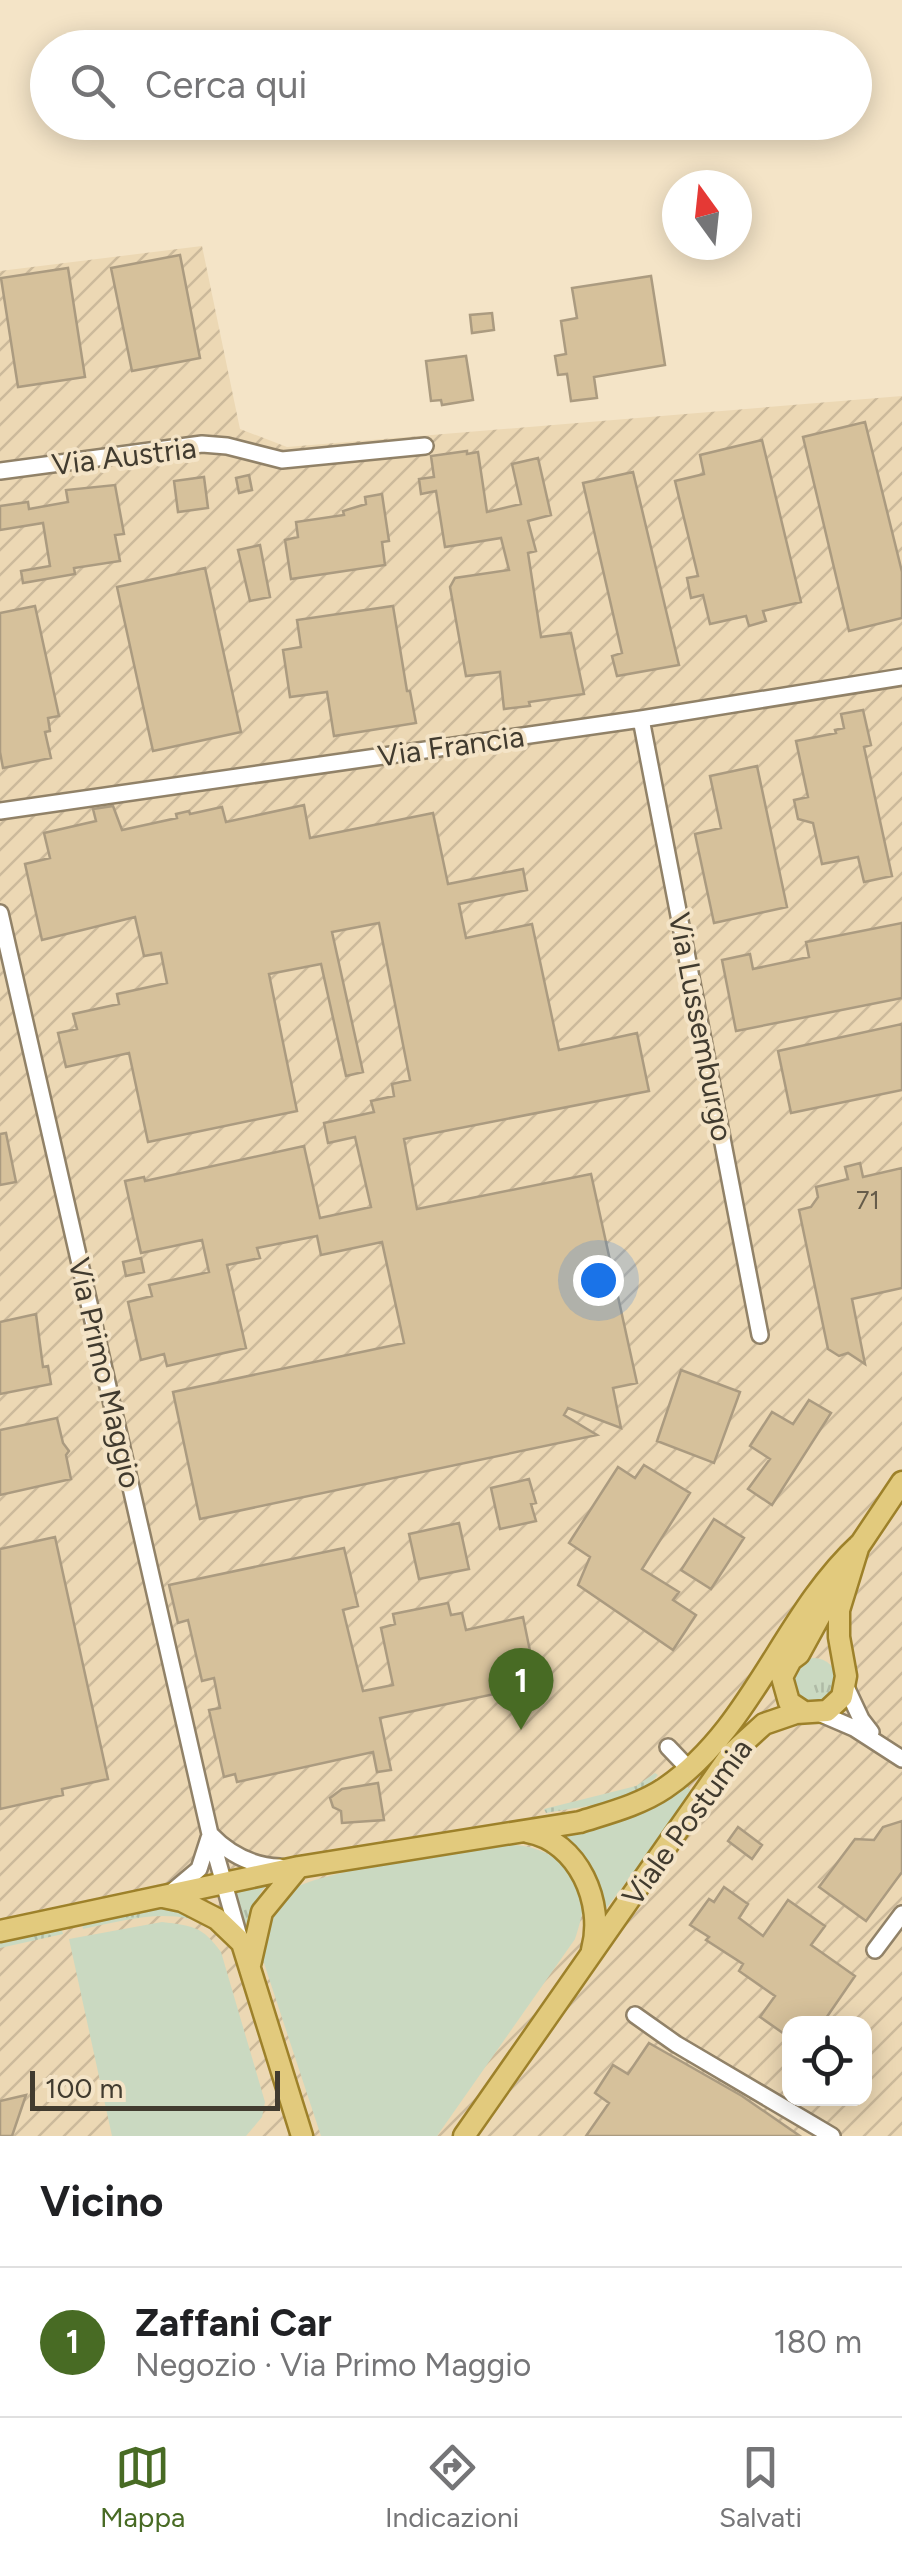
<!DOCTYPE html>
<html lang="it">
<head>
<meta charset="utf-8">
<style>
	:root { --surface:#fff; --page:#f6f6f6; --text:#202124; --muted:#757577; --line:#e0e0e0; --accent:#486b24 }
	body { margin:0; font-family:Figtree,sans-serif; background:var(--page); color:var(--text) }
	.controls { position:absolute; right:30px; bottom:30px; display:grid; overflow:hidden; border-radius:20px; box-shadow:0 5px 25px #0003 }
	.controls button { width:90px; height:90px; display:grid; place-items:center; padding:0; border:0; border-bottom:2px solid var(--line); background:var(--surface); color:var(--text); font:50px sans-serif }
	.compass { position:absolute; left:662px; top:170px; width:90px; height:90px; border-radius:50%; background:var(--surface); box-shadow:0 5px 25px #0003; rotate:345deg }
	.scale { position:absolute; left:30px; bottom:25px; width:250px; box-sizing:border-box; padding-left:10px; border:5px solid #413b2f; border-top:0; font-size:28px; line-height:35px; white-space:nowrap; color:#413b2f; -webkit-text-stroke:8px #f4e4c7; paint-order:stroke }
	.you { position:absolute; left:598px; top:1280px; width:35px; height:35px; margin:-25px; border:8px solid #fff; border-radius:50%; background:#1a73e8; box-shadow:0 0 0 15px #1a73e833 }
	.badge { display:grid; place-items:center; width:65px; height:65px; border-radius:50%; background:var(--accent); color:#fff; font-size:32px; font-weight:700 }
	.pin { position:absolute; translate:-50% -82px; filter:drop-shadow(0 2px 5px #0008) }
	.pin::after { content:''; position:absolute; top:52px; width:35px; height:30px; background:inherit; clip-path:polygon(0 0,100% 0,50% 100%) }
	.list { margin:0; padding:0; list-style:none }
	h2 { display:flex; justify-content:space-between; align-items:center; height:130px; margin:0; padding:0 40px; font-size:42px }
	h2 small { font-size:32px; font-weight:400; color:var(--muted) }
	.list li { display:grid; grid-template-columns:65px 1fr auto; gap:30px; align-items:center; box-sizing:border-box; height:150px; padding:0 40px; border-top:2px solid var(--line) }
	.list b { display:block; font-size:38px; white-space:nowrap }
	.list p { margin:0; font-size:32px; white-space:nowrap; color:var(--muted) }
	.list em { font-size:32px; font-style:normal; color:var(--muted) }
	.icon { flex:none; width:55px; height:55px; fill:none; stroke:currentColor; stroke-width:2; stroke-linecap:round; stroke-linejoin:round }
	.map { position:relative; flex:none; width:902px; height:2136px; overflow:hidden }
	.search { position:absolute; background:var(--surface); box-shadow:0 5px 25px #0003; left:30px; right:30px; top:30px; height:110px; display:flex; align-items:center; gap:25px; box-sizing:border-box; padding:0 35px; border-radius:55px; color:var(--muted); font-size:38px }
	.sheet { height:280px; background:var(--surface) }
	nav { display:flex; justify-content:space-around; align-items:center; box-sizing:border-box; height:140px; border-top:2px solid var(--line); background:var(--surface); font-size:28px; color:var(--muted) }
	nav a { display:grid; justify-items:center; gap:5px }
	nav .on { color:var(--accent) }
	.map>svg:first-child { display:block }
	.industrial { fill:url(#industrial-furrows); fill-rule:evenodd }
	.grass { fill:url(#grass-tufts) }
	.park { fill:#cad9c1 }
	.building { fill:#d6c19b; stroke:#ab9b80; stroke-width:2.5 }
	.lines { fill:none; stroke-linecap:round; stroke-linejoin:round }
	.minor-casing { stroke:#918268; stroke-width:20 }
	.major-casing { stroke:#9d812a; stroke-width:25 }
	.minor { stroke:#fff; stroke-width:15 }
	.major { stroke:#e2ca7d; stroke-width:20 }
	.labels { text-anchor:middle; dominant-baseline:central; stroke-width:8; stroke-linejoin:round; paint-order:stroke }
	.number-label { font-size:25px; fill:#665c4a }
	.street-label { font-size:30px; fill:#413b2f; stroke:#f4e4c7 }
</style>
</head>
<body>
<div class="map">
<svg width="902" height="2136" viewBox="0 0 902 2136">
	<defs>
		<pattern id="industrial-furrows" width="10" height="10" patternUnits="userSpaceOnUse" patternTransform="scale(2.5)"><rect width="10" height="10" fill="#ecd8b4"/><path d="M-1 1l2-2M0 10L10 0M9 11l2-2" fill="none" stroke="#ccba9b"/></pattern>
		<pattern id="grass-tufts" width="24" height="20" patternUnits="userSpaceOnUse" patternTransform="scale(2.5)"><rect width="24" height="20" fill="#cad9c1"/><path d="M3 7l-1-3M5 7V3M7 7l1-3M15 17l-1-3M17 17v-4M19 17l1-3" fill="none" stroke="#afbba6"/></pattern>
	</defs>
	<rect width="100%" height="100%" fill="#f4e4c7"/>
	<path class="industrial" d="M202,246L240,429L287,447L902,396V2136H0V271ZM790,2024H864V2098H790Z"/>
	<path class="grass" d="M791 1681a23 23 0 1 1 46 0a23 23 0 1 1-46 0Z
		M655,1773L658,1775C634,1804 581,1806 546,1813L544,1809L636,1786Z
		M276,1879L262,1890L245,1926L233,1885Z
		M173,1909L199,1916L213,1927C170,1906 127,1920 83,1929L82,1923L150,1910Z
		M61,1927L63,1934L0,1948V1940Z"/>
	<path class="park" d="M686,1786L694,1792L602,1914L556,1835C608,1825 643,1819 686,1786Z
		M509,1845C541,1844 576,1864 582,1899C584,1912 579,1926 575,1939L437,2136H321L261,1954C263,1933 268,1913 282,1897C305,1869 466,1853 509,1845Z
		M162,1922C193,1926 202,1926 221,1952L265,2102L262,2117L246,2136H112L69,1939Z"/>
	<path class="building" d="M180,255L200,358L132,371L111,268Z
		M68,268L85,377L18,387L1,278Z
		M651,276L665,365L594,377L597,398L571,401L567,374L558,375L555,356L566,354L561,321L577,318L572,288Z
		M492,313L494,330L472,333L470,315Z
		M466,356L473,400L442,405L441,400L431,401L426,361Z
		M865,422L902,572V618L849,631L803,437Z
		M762,440L801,602L763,611L766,621L749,626L746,616L710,624L703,595L691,598L687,578L698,576L675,481L704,474L700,455Z
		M467,451V454L478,452L487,512L521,504L512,464L538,458L551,515L528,521L536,551L528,553L541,637L571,633L584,694L529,702L530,706L504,709L500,672L466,676L450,587L455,578L509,570L501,538L445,547L436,491L421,494L419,479L434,477L431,456Z
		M633,472L679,665L617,676L612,656L622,653L583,483Z
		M249,475L252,490L239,493L236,478Z
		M204,477L208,508L178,512L174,481Z
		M115,485L124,534L115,535L120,561L74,568L75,574L23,583L21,571L50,566L43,523L0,530V506L28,502L29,509L68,502L66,490Z
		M382,494L389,541L382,542L385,565L291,579L285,540L298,537L296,522L344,515L343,511L366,504L365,497Z
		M260,545L270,597L250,601L238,550Z
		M205,568L241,732L153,751L117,587Z
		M35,606L59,716L48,718L50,731L45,732L51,758L3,768L0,752V613Z
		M393,606L407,691H410L416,723L334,736L327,692L290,697L283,650L301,647L297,620Z
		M863,710L871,745L864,747L892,876L864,882L858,857L822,864L813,823L798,819L794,800L808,797L796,741L836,733L835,730L844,728L841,714Z
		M757,766L787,907L714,923L695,834L721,828L710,776Z
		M304,805L310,838L433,813L448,884L523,869L527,890L459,904L466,938L532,924L559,1050L637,1033L649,1091L404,1139L417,1209L591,1174L637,1383L613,1388L621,1428L568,1408L564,1415L597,1435L200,1519L173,1392L404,1343L382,1242L321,1255L317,1236L257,1248L260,1258L227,1265L246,1348L167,1366L164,1354L141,1360L128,1302L152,1296L149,1285L209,1272L202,1240L141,1253L125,1181L144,1177L145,1181L304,1146L320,1218L371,1207L355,1137L328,1143L324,1123L374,1112L371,1101L394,1096L392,1084L410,1080L379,923L332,932L363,1072L346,1076L321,964L269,974L297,1111L148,1142L129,1053L66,1067L58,1033L77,1029L73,1014L119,1004L117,994L167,983L161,953L144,956L135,917L42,940L25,864L50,858L44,833L96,821L93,809L113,806L122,830L177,818L176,814L189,811L190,814L222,807L226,822Z
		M902,923V998L736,1031L722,960L750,954L753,969L809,957L806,942Z
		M902,1024V1090L791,1113L778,1051Z
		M6,1133L16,1182L0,1185V1134Z
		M860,1163L863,1177L902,1168V1288L852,1299L865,1364L848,1353L839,1356L828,1349L799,1210L811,1207L818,1197L816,1187L848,1179L845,1167Z
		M141,1258L144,1272L126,1276L123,1262Z
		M36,1314L43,1367L48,1366L51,1384L0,1394V1322Z
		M681,1370L740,1392L714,1463L657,1441Z
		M809,1400L831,1413L772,1505L748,1489L770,1459L750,1446L772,1412L793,1424Z
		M57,1418L63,1443L69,1451L66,1455L71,1479L0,1495V1430Z
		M644,1465L690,1493L642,1569L679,1592L673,1600L696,1615L673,1650L578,1585L590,1557L569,1543L618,1467L635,1478Z
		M529,1479L536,1503L531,1504L536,1521L500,1529L491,1488Z
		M714,1519L744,1538L711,1589L681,1570Z
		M459,1523L469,1569L419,1579L409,1534Z
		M55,1537L108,1779L62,1789L63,1795L0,1809V1549Z
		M344,1548L358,1606L343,1610L363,1691L393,1685L381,1628L395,1624L393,1614L448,1603L451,1615L462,1613L466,1630L523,1617L537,1685L380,1718L391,1770L377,1772L373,1752L237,1782L235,1774L224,1777L209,1710L220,1708L214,1678L202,1681L188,1620L178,1623L169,1585Z
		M378,1783L384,1820L342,1823L341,1811L333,1807L330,1798L342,1789Z
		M902,1821V1872L866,1921L819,1887L855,1839L874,1840L883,1827Z
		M738,1827L762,1845L752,1859L728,1841Z
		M724,1887L748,1904L739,1918L763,1936L788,1900L825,1926L811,1945L855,1976L822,2024H790V2038L760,2017L775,1996L739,1971L743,1964L706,1940L709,1937L690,1925L709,1899L714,1902Z
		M649,2043L742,2096L800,2136H586L609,2103L595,2093L613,2065L628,2074Z
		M26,2095L12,2136H0V2101Z"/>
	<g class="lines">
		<g class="minor-casing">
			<path id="minor" d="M0,471L202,444L227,446L282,460L425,446
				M641,719L760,1335
				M0,811L641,719L902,677
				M0,913L210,1834L240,1940
				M846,1687L861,1719L871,1732
				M819,1713L854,1728L902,1759
				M668,1747L689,1769
				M210,1834C229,1854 252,1866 280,1867
				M174,1890L199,1869L209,1838
				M875,1950L902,1914
				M635,2015L676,2044L832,2136"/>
		</g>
		<g class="major-casing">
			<path id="major" d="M853,1555L902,1482
				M804,1712L789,1702L782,1677L791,1660L799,1654L839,1581
				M527,1832C579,1841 605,1904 592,1950
				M163,1897L182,1901L217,1919L242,1943L302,2136
				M0,1931L299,1867L580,1822C608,1813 640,1805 665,1788C753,1728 783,1615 860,1544
				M250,1965L262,1912L298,1868
				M464,2136L731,1754L764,1724L796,1713L827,1711L842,1697L846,1676L839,1637V1610L859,1545"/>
		</g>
		<use href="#minor" class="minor"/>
		<use href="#major" class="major"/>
	</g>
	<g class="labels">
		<g class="number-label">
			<text x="868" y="1200">71</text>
		</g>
		<g class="street-label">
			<text transform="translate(124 456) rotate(-7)">Via Austria</text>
			<text transform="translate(451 746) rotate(-8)">Via Francia</text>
			<text transform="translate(701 1027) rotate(79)">Via Lussemburgo</text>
			<text transform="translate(105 1373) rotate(77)">Via Primo Maggio</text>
			<text transform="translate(687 1822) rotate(-54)">Viale Postumia</text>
		</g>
	</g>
</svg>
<div class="controls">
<button><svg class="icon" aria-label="locate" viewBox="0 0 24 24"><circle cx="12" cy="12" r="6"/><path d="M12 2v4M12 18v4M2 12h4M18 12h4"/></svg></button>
</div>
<svg class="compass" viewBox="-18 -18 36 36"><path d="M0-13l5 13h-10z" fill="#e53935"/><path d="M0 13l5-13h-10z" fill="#757577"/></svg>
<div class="scale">100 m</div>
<div class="you"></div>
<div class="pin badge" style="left:521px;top:1730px">1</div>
<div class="search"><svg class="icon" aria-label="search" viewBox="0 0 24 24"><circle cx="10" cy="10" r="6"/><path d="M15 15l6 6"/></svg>Cerca qui</div>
</div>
<section class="sheet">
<h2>Vicino<small></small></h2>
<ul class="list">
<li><span class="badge">1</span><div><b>Zaffani Car</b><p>Negozio · Via Primo Maggio</p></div><em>180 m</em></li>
</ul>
</section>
<nav>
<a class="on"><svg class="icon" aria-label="map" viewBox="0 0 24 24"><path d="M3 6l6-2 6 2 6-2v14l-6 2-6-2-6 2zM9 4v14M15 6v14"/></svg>Mappa</a>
<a><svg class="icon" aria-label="directions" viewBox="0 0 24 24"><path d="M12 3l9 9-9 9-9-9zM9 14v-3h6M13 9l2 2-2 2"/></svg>Indicazioni</a>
<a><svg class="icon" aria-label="saved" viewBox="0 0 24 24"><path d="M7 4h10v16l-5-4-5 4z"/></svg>Salvati</a>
</nav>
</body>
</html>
